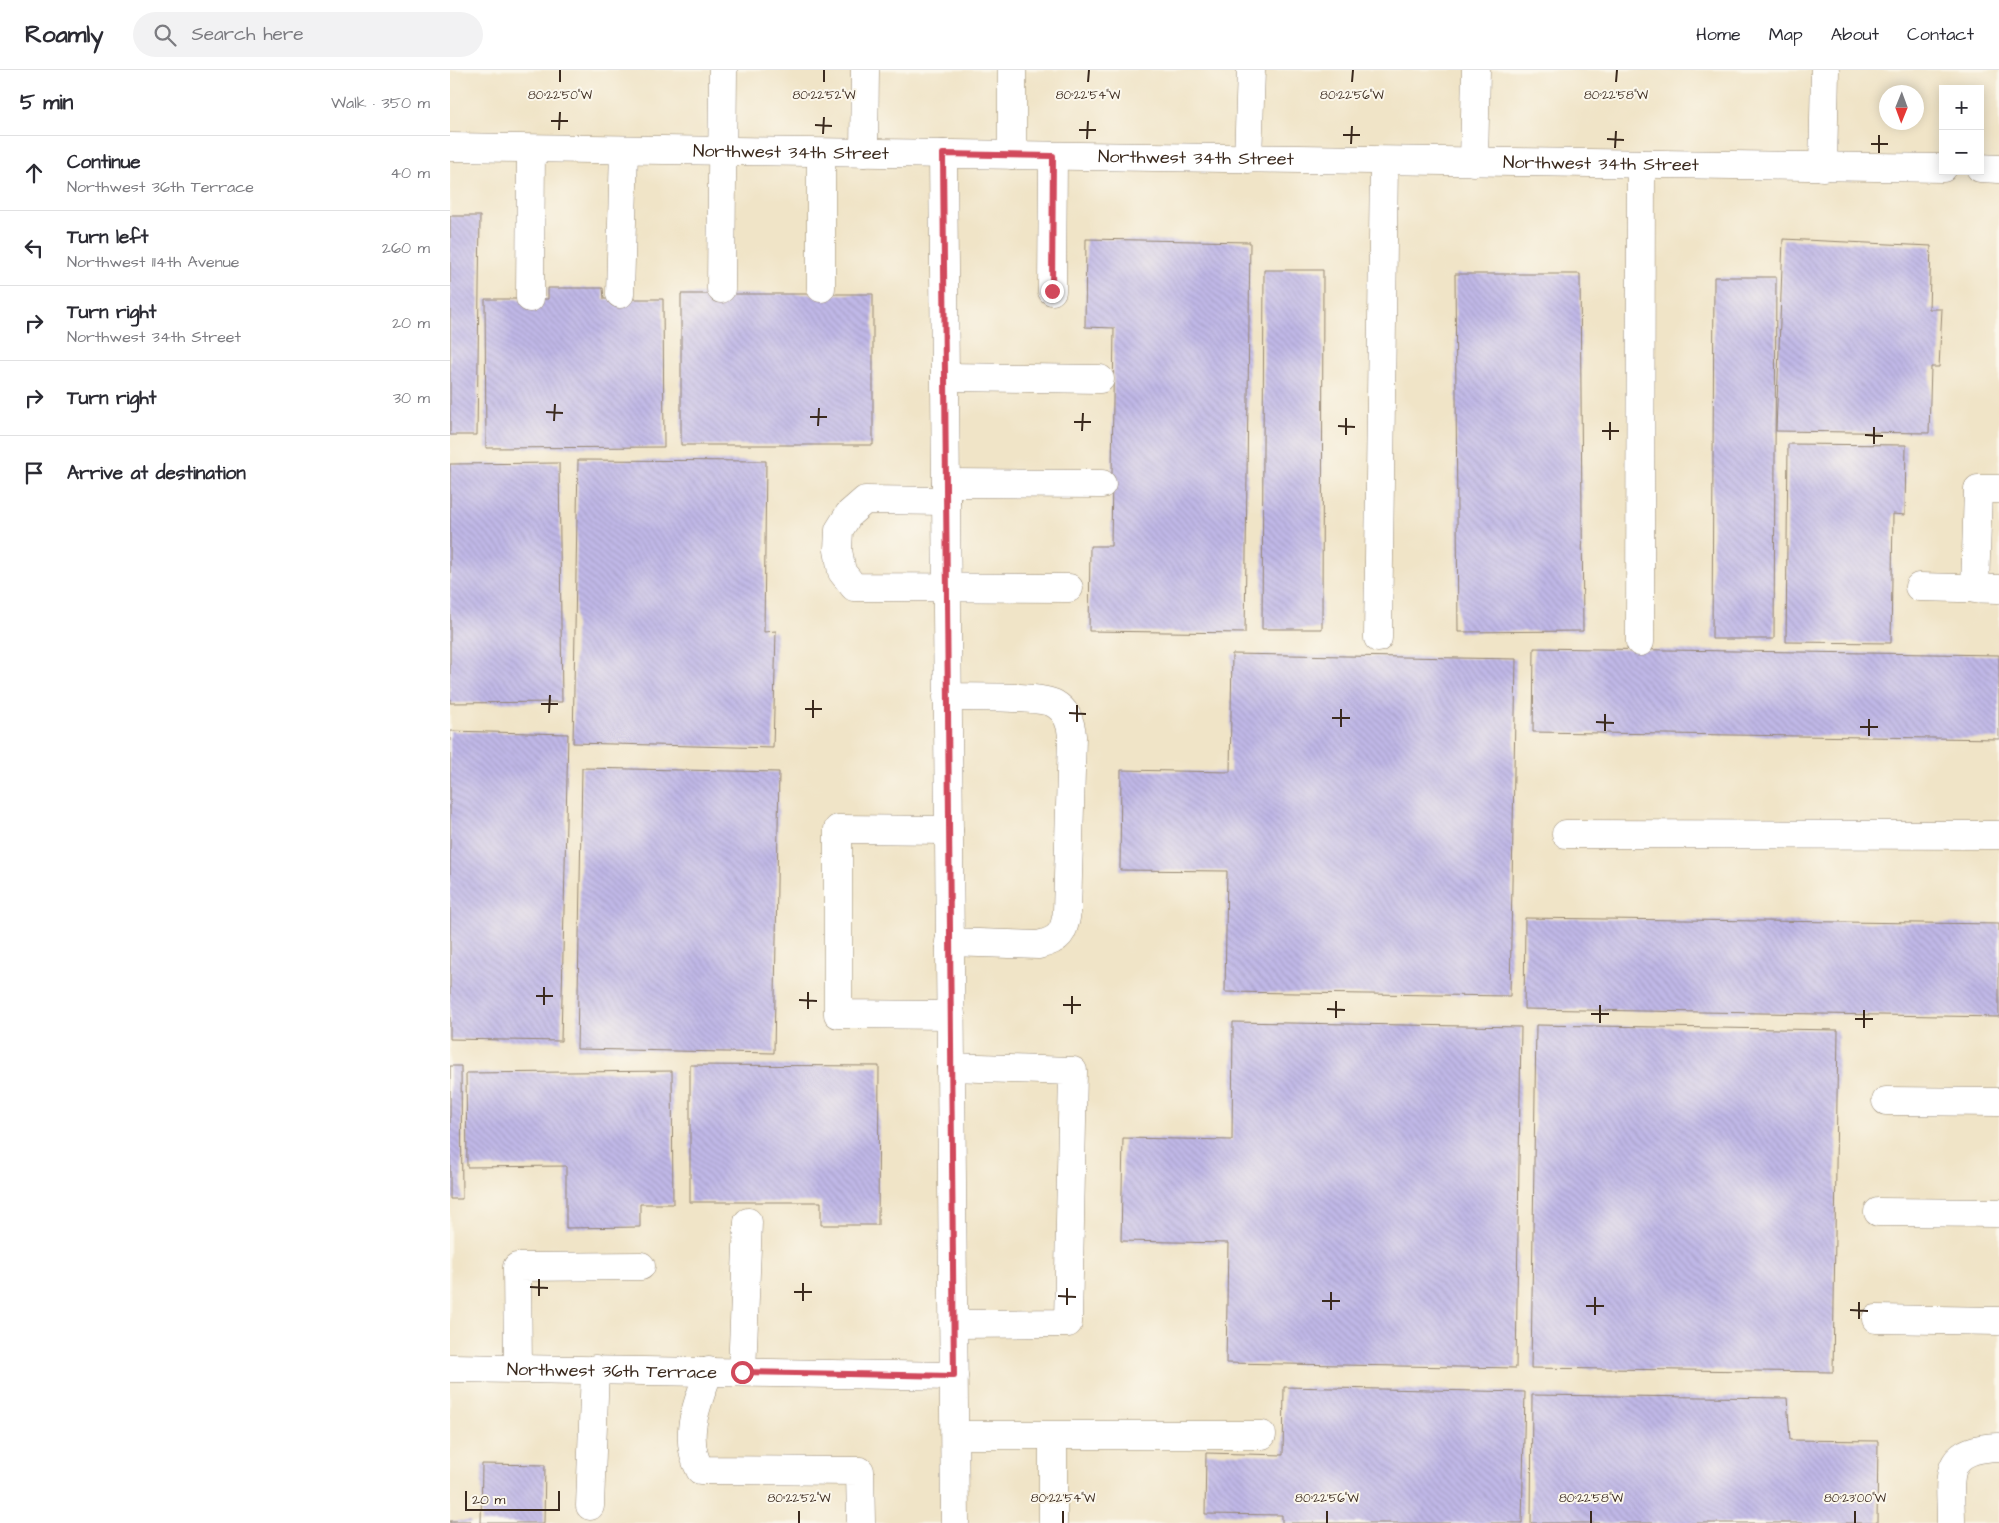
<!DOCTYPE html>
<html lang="en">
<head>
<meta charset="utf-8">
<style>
	:root { --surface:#fff; --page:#f2f2f3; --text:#2b2b33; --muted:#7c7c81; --line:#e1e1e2 }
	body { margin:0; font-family:"Architects Daughter",sans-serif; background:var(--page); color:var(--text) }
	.controls { position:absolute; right:15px; top:15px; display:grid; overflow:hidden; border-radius:0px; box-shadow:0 2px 12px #0003 }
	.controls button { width:45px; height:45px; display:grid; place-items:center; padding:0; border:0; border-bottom:1px solid var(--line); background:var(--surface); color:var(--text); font:25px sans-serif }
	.compass { position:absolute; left:1429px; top:15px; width:45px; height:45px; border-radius:50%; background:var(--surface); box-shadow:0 2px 12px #0003; rotate:181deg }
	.scale { position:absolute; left:15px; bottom:12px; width:95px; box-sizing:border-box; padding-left:5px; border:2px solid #3b2a1e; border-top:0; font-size:14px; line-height:18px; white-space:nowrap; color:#3b2a1e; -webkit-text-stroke:4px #fbf7ec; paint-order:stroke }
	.stop { position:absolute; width:15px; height:15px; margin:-11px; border:4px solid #d1495b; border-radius:50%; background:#fff }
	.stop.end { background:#d1495b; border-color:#fff; box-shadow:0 1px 5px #0008 }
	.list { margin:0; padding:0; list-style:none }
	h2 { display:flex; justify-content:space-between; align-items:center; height:65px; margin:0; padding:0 20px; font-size:21px }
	h2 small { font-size:16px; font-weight:400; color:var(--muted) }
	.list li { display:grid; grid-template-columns:32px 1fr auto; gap:15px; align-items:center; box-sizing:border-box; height:75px; padding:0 20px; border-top:1px solid var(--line) }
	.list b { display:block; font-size:19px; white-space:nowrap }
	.list p { margin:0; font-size:16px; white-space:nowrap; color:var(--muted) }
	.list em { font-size:16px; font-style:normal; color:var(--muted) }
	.icon { flex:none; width:28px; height:28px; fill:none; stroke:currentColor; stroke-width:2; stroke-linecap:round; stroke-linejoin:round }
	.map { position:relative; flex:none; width:1549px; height:1453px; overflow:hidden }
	header { display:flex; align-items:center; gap:30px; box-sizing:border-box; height:70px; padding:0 25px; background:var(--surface); border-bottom:1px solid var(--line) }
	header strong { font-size:24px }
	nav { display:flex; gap:28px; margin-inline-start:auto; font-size:18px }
	.search { width:350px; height:45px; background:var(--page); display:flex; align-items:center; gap:12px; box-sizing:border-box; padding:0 18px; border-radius:28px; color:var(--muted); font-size:19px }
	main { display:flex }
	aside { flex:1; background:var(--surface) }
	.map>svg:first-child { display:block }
	.building { fill:url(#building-back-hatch) }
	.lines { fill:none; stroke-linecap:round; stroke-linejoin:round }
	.minor-casing { stroke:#968772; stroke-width:29 }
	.minor { stroke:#fff; stroke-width:28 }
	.route { stroke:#d1495b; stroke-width:6 }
	.ticks { fill:none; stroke:#3b2a1e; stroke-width:2 }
	.labels { text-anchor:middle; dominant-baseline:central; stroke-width:4; stroke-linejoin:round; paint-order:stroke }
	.street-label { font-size:18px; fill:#3b2a1e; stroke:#fbf7ec }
	.ticks-label { font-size:12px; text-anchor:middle; fill:#3b2a1e; stroke:#fbf7ec; stroke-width:4; stroke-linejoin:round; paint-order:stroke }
</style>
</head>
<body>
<header>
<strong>Roamly</strong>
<div class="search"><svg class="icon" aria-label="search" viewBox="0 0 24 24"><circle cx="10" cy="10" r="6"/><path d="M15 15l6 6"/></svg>Search here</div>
<nav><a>Home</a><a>Map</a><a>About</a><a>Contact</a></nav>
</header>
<main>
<aside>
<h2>5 min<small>Walk · 350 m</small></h2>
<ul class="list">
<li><svg class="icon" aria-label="ahead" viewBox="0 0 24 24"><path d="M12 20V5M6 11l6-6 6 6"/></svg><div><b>Continue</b><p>Northwest 36th Terrace</p></div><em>40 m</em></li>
<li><svg class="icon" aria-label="left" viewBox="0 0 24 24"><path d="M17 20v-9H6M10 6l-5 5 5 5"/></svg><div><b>Turn left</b><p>Northwest 114th Avenue</p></div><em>260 m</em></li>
<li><svg class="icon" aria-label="right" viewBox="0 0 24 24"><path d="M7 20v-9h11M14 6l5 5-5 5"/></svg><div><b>Turn right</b><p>Northwest 34th Street</p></div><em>20 m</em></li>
<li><svg class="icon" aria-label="right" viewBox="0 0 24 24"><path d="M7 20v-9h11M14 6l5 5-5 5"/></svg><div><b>Turn right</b></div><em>30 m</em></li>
<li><svg class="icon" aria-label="arrive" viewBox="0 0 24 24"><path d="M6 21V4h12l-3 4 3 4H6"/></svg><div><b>Arrive at destination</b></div></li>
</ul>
</aside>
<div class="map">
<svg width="1549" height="1453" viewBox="0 0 1549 1453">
	<defs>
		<pattern id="building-back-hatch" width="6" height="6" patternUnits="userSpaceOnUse" patternTransform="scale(1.25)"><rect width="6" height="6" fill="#c0b8e7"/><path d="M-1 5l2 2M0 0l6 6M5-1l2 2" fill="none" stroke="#a69ec6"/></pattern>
	</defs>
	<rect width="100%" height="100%" fill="#fbf7ec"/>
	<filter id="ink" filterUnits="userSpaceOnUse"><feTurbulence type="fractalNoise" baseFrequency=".02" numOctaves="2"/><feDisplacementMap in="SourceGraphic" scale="10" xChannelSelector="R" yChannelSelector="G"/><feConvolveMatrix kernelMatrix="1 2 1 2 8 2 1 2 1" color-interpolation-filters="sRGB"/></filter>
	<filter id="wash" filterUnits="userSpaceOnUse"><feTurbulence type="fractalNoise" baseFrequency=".0096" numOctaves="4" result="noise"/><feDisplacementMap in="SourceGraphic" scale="20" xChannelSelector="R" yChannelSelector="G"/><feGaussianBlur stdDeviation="1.12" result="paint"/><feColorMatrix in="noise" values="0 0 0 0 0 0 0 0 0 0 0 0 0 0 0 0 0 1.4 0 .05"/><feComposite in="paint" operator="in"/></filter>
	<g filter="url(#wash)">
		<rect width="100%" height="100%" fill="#f0e4c7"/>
		<g id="blocks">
			<path class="building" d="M0,146H30L27,365H0Z
				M636,169L800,172L795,563L639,561L640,476H661L664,258L635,257Z
				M1333,169L1481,176L1479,239H1492L1489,297H1481L1479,363L1326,361Z
				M814,200H873L872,559H812Z
				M1005,204H1130L1133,561L1008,562Z
				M1264,207H1326L1324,569H1262Z
				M98,218H153L154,229H213L214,377L36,378L35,229H98Z
				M231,224H423V375H231Z
				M1338,374L1456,375L1455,445L1443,444L1441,573L1336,572Z
				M128,390L316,391L314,562L326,561L323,678L123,673Z
				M109,393L112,632L0,633V394Z
				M1084,578L1549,585V669L1083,662Z
				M782,584L1066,589L1060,926L775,922L777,801L670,800L671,700L780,702Z
				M0,661L118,664L111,971L0,969Z
				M132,698L329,702L324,983L127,979Z
				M1075,848L1549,854V947L1074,939Z
				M783,952L1071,957L1066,1298L776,1293L778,1173L671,1171L673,1068L782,1070Z
				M1086,955L1388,960L1383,1302L1081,1298Z
				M240,995L429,996L428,1155H371V1132H240Z
				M0,996H11L12,1129H0Z
				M222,1001L223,1134H190V1157L116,1158V1096L17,1097L16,1003Z
				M834,1317L1075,1322L1072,1453H832V1445L755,1444L756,1383L833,1385Z
				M1082,1325L1337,1328L1340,1370L1428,1371L1427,1453H1081Z
				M32,1394L95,1395L94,1453H31Z
				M0,1451H21V1453H0Z"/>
		</g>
	</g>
	<g filter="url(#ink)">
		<use href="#blocks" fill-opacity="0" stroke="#968772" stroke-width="1"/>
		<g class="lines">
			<g class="minor-casing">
				<g id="minor">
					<path id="s1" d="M0,77L1493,98"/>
					<path d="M371,83V218"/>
					<path d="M414,83L415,0"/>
					<path d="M493,84L505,1453"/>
					<path d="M562,85V0"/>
					<path d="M798,89L801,0"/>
					<path d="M1024,92L1026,0"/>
					<path d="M1373,97L1375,0"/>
					<path d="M1530,98L1549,99"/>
					<path d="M271,219L273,0"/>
					<path d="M602,221L603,86"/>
					<path d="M170,224L174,80"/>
					<path d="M80,228L81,79"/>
					<path d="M495,307L650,309"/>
					<path d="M496,413L652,414"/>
					<path d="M496,431L415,430L399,444L389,460L388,480L392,502L404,517L619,518"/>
					<path d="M1469,517L1549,519"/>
					<path d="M1525,519L1528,419H1549"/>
					<path d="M928,568L934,91"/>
					<path d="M1190,572L1191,94"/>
					<path d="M497,627C520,628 589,625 605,634C617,641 621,653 622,666L617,842C614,863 610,870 588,875L499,872"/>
					<path d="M499,760L388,759V944L501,945"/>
					<path d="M1116,764L1549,765"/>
					<path d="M501,997L623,1001L618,1253L503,1254"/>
					<path d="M1436,1031L1549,1032"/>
					<path d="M1428,1142L1549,1143"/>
					<path d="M1426,1249L1549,1251"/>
					<path id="s2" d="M0,1298L504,1306"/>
					<path d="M68,1298L67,1197L191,1196"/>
					<path d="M259,1301C247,1334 232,1367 250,1400L410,1401L411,1453"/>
					<path d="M292,1302L298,1152"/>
					<path d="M505,1365H812"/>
					<path d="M140,1436L145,1299"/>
					<path d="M603,1453V1366"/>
					<path d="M1501,1453C1501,1407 1490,1379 1549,1377"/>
				</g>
			</g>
			<use href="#minor" class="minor"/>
		</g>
	</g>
	<g class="lines" filter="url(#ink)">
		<path class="route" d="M292,1302L504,1306L493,84L603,86L602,221"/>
	</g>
	<path class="ticks" d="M110,12V0M374,12V0M638,12L639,0M902,12L903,0M1166,12L1167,0M101,51H118M365,55L382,56M109,60L110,42M629,60H646M373,64L374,47M893,65H910M637,69L638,51M1157,69L1174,70M901,74L902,56M1421,74H1438M1165,78L1166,61M1429,83V65M96,342L113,343M360,347H377M104,351L105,334M624,352H641M368,356L369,338M888,356L905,357M632,361L633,343M1152,361H1169M896,365V348M1415,365L1433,366M1160,370V352M1424,374V357M91,634H108M355,639H372M99,643L100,625M619,643L636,644M363,648V630M882,648H900M627,652V635M1146,652L1164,653M891,657V639M1410,657H1428M1155,661V644M1419,666V649M86,926H103M349,930L367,931M94,935V917M613,935H631M358,939V922M877,939L895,940M622,944V926M1141,944H1159M886,948V931M1405,949H1423M1150,953V935M1414,958V940M80,1217L98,1218M344,1222H362M89,1226V1209M608,1226L626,1227M353,1231V1213M872,1231H890M617,1235V1218M1136,1236H1154M881,1240V1222M1400,1240L1418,1241M1145,1245V1227M1409,1249V1232M349,1453V1441M613,1453V1441M877,1453V1441M1141,1453V1441M1405,1453V1441"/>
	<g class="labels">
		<g class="street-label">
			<text stroke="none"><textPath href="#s1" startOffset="341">Northwest 34th Street</textPath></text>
			<text stroke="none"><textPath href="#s1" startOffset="746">Northwest 34th Street</textPath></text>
			<text stroke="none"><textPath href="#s1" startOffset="1151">Northwest 34th Street</textPath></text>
			<text stroke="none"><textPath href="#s2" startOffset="162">Northwest 36th Terrace</textPath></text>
		</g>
	</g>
	<g class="ticks-label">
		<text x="110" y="29">80°22'50"W</text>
		<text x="374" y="29">80°22'52"W</text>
		<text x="638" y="29">80°22'54"W</text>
		<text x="902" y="29">80°22'56"W</text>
		<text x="1166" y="29">80°22'58"W</text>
		<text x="349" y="1432">80°22'52"W</text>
		<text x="613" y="1432">80°22'54"W</text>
		<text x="877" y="1432">80°22'56"W</text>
		<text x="1141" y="1432">80°22'58"W</text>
		<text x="1405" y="1432">80°23'00"W</text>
	</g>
</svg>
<div class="controls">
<button>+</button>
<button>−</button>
</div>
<svg class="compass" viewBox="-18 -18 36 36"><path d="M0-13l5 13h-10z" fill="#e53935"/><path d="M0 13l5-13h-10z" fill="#7c7c81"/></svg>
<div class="scale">20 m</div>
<div class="stop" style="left:292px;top:1302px"></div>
<div class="stop end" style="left:602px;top:221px"></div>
</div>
</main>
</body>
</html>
